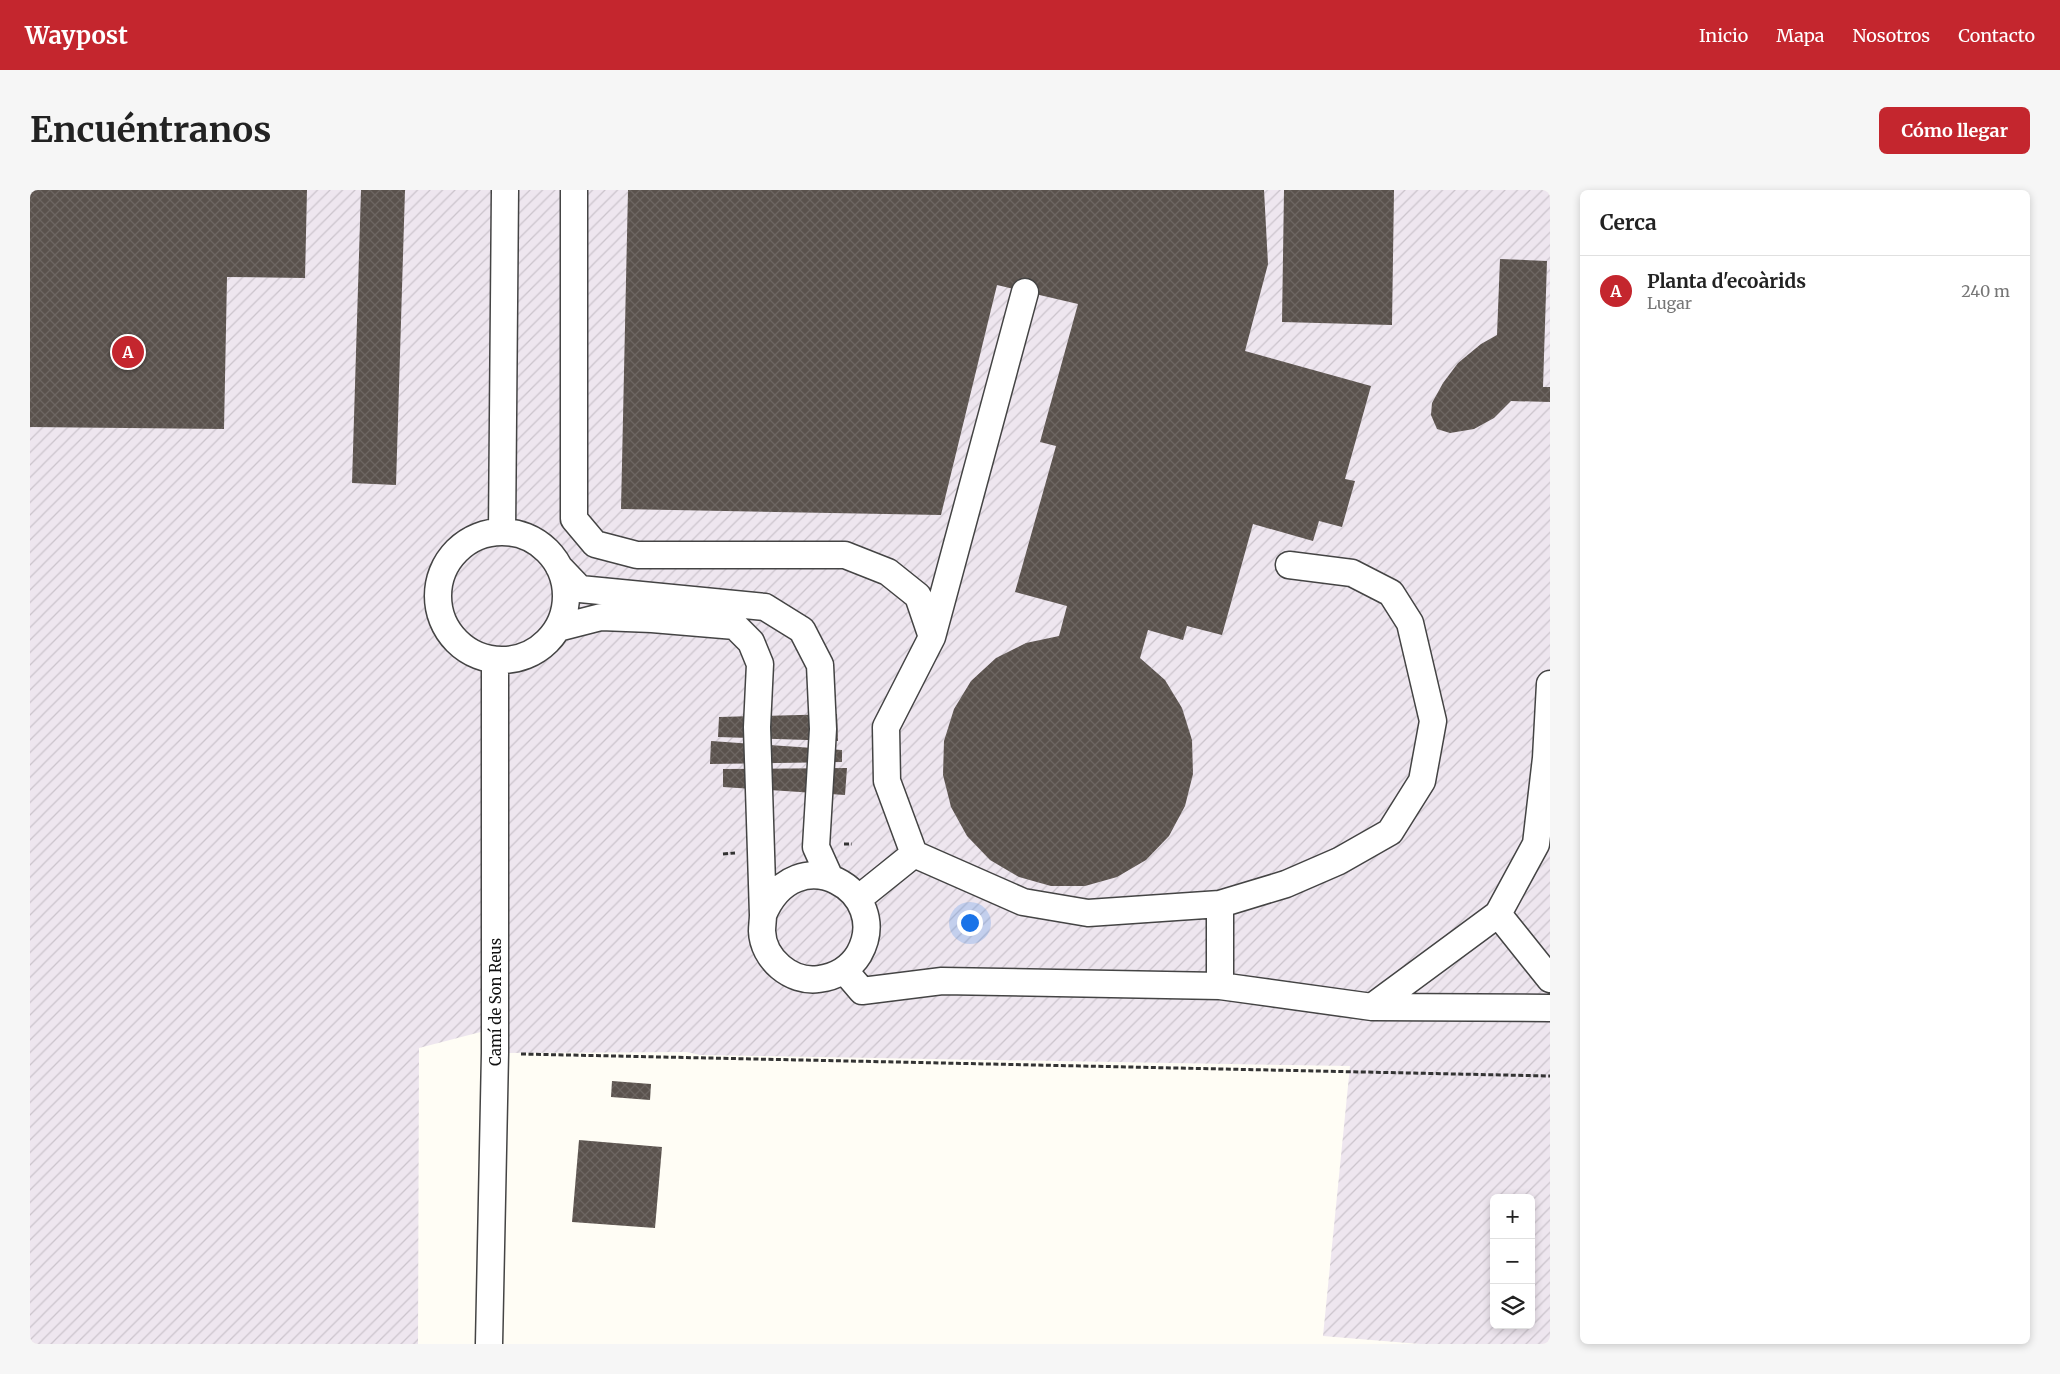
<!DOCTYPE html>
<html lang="es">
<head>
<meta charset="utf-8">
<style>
	:root { --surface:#fff; --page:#f6f6f6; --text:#222; --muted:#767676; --line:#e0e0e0; --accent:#c4262e }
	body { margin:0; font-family:Merriweather,serif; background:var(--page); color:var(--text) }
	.controls { position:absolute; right:15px; bottom:15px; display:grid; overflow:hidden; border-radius:8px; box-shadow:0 2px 8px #0003 }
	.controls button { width:45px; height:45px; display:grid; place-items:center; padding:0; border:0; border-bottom:1px solid var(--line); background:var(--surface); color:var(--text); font:25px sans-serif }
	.you { position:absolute; left:939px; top:732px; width:18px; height:18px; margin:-12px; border:4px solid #fff; border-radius:50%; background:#1a73e8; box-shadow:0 0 0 8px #1a73e833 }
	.badge { display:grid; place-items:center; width:32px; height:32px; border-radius:50%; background:var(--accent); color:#fff; font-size:16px; font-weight:700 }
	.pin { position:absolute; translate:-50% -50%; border:2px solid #fff; box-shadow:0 1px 5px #0006 }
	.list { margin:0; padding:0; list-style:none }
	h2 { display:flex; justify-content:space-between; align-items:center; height:65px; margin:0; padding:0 20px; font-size:21px }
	h2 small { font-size:16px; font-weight:400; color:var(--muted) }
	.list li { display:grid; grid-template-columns:32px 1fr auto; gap:15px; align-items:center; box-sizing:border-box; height:70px; padding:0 20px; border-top:1px solid var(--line) }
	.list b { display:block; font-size:19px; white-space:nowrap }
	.list p { margin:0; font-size:16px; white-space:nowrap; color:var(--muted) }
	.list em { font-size:16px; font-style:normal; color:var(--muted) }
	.icon { flex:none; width:28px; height:28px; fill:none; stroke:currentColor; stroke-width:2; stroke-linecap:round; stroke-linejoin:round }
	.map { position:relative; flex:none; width:1520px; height:1154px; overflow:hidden; border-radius:8px }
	header { display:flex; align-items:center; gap:30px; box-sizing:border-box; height:70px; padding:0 25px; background:var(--accent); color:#fff }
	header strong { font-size:24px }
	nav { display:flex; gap:28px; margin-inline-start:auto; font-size:18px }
	.intro { display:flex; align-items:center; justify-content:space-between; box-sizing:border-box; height:120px; padding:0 30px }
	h1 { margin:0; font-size:35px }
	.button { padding:12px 22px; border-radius:8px; background:var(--accent); color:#fff; font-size:18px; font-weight:700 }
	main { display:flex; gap:30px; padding:0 30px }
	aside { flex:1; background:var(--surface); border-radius:8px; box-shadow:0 2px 8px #0003 }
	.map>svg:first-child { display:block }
	.industrial { fill:url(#industrial-furrows); fill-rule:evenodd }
	.building { fill:url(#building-cross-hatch) }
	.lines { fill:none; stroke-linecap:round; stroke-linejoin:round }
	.minor-casing { stroke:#444; stroke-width:29 }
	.path { stroke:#333; stroke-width:3; stroke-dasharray:5 2.5; stroke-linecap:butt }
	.minor { stroke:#fff; stroke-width:26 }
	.labels { text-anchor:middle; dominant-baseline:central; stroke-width:5; stroke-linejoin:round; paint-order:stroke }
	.street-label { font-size:15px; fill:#111; stroke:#fff }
</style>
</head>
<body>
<header>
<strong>Waypost</strong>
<nav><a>Inicio</a><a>Mapa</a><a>Nosotros</a><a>Contacto</a></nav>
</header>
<div class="intro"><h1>Encuéntranos</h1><a class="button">Cómo llegar</a></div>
<main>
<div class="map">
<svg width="1520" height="1154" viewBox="0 0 1520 1154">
	<defs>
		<pattern id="industrial-furrows" width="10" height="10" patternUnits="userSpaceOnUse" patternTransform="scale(1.25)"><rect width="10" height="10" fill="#eee6ef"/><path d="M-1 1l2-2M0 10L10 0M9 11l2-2" fill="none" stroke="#cbc4cc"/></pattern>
		<pattern id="building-cross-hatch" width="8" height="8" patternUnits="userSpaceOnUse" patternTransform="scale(1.25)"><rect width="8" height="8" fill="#5a524d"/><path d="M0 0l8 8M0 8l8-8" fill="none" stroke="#6d6662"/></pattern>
	</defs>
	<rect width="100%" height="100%" fill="#fffdf5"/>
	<path class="industrial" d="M0,0H1520V1154H1390L1293,1146L1320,876L670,865L657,862L465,863L466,838L389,858L388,1154H0ZM1464,1008H1501V1135H1464Z"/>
	<path class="building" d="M0,0H277L275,88L197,87L194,239L0,237Z
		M331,0H375L366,295L322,293Z
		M598,0H1234L1238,74L1215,161L1341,196L1315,289L1325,291L1312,337L1289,331L1283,351L1223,334L1192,445L1157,436L1153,450L1118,440L1110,468L1135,490L1152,518L1162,550L1163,584L1155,616L1139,646L1116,670L1087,687L1055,696H1021L989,687L960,670L937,646L921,617L913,585L914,551L924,519L941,491L966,468L996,453L1029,446L1037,416L985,402L1026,256L1010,252L1048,114L967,95L911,325L591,319Z
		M1254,0H1364L1362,135L1252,132Z
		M1470,69L1517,71L1513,197H1520V212L1481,211L1464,228L1444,239L1420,243L1407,239L1401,225L1402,213L1413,193L1428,173L1451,154L1467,145Z
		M807,524L808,551L688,547L689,527Z
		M681,551L812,560V572L680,574Z
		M817,578L815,605L693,597V579Z
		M582,891L621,894L620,910L581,907Z
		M549,950L632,957L625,1038L542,1032Z"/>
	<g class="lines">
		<g class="minor-casing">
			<path id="minor" d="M544,0V329L565,354L607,365H815L858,382L888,406L902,447L856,537L857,591L884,664L993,712L1058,723L1190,714L1256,694L1309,671L1360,642L1392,591L1403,531L1380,433L1361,403L1322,383L1259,375
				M472,342L475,0
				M408 406a64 64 0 1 1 128 0a64 64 0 1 1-128 0Z
				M529,377L550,399L735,417L772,440L790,475L793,539L786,657L800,688
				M528,438L571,427L622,429L705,436L721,452L730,474L727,537L733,725C733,730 732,736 732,741C733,769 761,793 789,789C805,787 820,779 829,764C864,701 766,645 733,725
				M902,447L995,102
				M828,709L884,664
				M1190,714V796
				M1468,724L1520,789
				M814,780L832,801L912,791L1190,796L1342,817L1520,818
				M1342,817L1468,724L1506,654L1516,568L1520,494
				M459,1154L465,863V470"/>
		</g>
		<path class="path" d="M814,654H822
			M693,664L705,663
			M491,864L1520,886"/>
		<use href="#minor" class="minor"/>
	</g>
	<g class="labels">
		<g class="street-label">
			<text transform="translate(465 812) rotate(-90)">Camí de Son Reus</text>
		</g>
	</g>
</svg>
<div class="controls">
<button>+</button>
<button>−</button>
<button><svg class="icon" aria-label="layers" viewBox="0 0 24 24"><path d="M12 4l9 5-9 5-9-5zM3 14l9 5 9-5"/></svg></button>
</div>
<div class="you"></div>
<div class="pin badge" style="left:98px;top:162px">A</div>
</div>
<aside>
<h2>Cerca<small></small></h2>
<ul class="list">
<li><span class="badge">A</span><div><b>Planta d'ecoàrids</b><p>Lugar</p></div><em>240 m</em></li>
</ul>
</aside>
</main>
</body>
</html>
